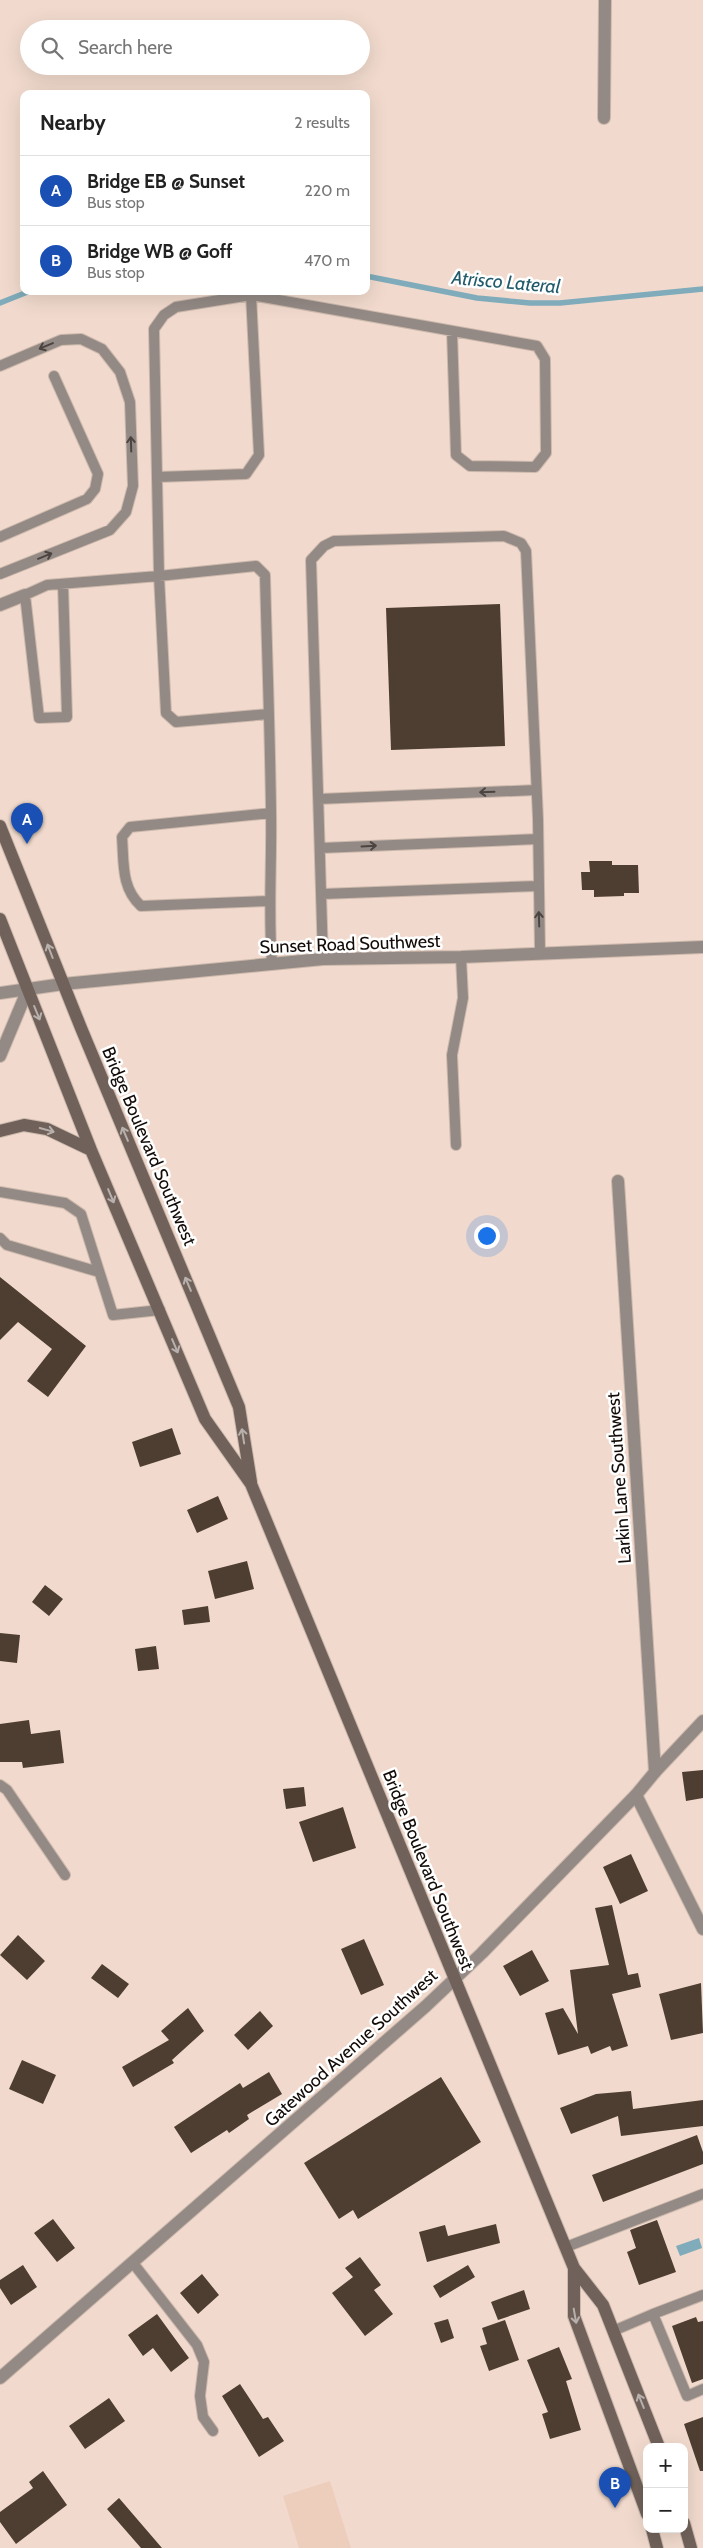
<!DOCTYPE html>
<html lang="en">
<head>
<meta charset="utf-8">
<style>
	:root { --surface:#fff; --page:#f2f2f2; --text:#222; --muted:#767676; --line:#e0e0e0; --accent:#0b8043 }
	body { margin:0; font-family:Cabin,sans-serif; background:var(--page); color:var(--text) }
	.controls { position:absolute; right:15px; bottom:15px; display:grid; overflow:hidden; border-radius:10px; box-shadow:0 5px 20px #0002 }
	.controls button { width:45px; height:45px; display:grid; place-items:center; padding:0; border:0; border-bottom:1px solid var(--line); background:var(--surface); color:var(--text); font:25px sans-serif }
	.you { position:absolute; left:486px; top:1235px; width:18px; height:18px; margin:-12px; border:4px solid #fff; border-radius:50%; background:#1a73e8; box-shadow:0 0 0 8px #1a73e833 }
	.badge { display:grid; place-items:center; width:32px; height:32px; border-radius:50%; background:var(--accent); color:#fff; font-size:16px; font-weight:700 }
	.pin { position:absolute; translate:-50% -41px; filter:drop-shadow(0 1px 2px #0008) }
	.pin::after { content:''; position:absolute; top:26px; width:18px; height:15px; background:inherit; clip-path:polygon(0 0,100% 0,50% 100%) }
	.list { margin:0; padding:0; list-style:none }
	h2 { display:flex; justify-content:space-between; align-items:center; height:65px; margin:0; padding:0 20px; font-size:21px }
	h2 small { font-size:16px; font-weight:400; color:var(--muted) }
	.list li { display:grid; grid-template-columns:32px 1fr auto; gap:15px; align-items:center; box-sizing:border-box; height:70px; padding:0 20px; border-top:1px solid var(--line) }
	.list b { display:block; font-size:19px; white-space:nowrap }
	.list p { margin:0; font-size:16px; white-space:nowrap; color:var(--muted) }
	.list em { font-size:16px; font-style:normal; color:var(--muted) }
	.icon { flex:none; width:28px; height:28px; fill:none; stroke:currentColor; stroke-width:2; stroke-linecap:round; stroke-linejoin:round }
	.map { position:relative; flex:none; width:703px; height:2548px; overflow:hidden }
	.search { position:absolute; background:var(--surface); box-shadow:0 5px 20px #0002; left:20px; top:20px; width:350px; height:55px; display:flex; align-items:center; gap:12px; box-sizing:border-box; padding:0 18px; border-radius:28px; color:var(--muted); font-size:19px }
	.panel { position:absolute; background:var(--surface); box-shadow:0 5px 20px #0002; left:20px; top:90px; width:350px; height:205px; border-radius:10px }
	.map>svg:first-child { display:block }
	.built { fill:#edcebd }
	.water { fill:#7fabba }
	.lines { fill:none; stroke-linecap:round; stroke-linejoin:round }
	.stream { stroke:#7fabba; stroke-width:5.5 }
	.building { fill:#4e3e31 }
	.service-casing { stroke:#cdb9ad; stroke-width:12 }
	.minor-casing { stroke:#cdb9ad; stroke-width:14 }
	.tertiary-casing { stroke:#cdb9ad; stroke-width:14 }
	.secondary-casing { stroke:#cdb9ad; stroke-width:14 }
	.service { stroke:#948a85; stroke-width:10 }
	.minor { stroke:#948a85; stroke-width:12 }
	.tertiary { stroke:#948a85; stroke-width:12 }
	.secondary { stroke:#70625a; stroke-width:12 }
	.oneway { stroke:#4c4440 }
	.oneway2 { stroke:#b8b0ac }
	.labels { text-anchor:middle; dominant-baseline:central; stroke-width:5; stroke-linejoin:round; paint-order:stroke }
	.street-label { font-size:18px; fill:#120b07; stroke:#fff }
	.water-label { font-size:19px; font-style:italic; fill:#205a6b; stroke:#fff }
</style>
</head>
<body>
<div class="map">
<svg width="703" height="2548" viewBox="0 0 703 2548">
	<rect width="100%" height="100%" fill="#f1dacd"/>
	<path class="built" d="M330,2481L351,2548H299L283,2496Z"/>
	<path class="water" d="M699,2238L702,2248L680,2256L676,2246Z"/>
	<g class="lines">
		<path class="stream" d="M366,276L477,298L530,303H560L703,289
			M0,303L30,291"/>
	</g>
	<path class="building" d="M500,604L505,746L391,750L386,608Z
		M589,861H612V865H638L639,893H624V896L594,897V890H582L581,872H590Z
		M0,1277L86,1346L48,1397L27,1381L52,1349L18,1322L0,1340Z
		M172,1428L181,1454L140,1467L132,1442Z
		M218,1496L228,1519L197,1533L187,1510Z
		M247,1561L254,1589L215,1599L208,1571Z
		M45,1585L63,1599L49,1616L32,1602Z
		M208,1606L210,1622L184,1625L182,1610Z
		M0,1633L20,1635L17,1663L0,1661Z
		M156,1646L159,1669L138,1671L135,1649Z
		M29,1720L31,1734L60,1730L64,1763L23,1768L22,1762H0V1724Z
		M703,1770V1798L686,1801L682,1772Z
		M304,1787L306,1806L286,1809L283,1789Z
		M343,1807L356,1848L313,1862L299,1822Z
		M631,1854L648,1891L620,1904L603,1867Z
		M612,1905L628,1975L638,1973L641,1987L612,1994L628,2046L612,2051L610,2046L591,2054L588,2046L558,2055L545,2013L563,2008L578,2034L570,1970L609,1965L595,1908Z
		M18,1935L45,1961L27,1980L0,1955Z
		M364,1939L384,1985L361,1995L341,1949Z
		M532,1950L549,1981L520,1996L503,1966Z
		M102,1964L129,1984L118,1998L91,1978Z
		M701,1983L703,2033L671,2040L659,1994Z
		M188,2008L204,2031L172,2060L174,2063L133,2087L122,2067L169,2040L161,2031Z
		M260,2011L273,2026L248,2050L234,2035Z
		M22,2060L56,2075L43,2104L9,2089Z
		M269,2072L282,2094L247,2115L249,2119L229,2133L227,2130L191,2153L174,2127L240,2083L243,2088Z
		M441,2077L481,2142L358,2219L353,2210L339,2219L304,2163Z
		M631,2091L633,2109L703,2100V2126L621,2136L618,2116L571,2134L560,2108L596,2094Z
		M697,2135L703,2152V2164L603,2202L592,2175Z
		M53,2219L75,2248L57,2262L34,2233Z
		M657,2220L676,2272L639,2285L627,2252L636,2248L630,2230Z
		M496,2224L500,2243L427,2262L419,2232L445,2225L448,2236Z
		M360,2257L381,2285L374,2290L393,2314L365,2336L332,2293L353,2277L345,2268Z
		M23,2265L37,2287L11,2305L0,2288V2280Z
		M468,2265L475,2277L440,2298L433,2286Z
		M202,2274L219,2295L198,2314L180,2293Z
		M524,2290L530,2309L498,2320L491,2302Z
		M157,2314L189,2358L171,2372L153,2348L143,2356L128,2335Z
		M696,2317L698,2322L703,2321V2379L692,2383L672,2326Z
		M448,2319L454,2338L441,2343L434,2323Z
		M505,2320L519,2360L489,2371L480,2346L487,2344L482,2328Z
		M559,2347L572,2379L566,2381L581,2430L550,2439L542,2414L548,2412L527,2360Z
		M240,2384L263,2419L268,2417L284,2441L259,2457L222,2396Z
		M109,2398L125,2421L85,2449L69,2426Z
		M703,2417V2471H700L684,2424Z
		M43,2471L67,2505L16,2544L0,2522V2512L33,2488L29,2482Z
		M119,2498L162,2548H141L107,2509Z"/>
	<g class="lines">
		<g class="service-casing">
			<path id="service" d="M0,366L61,340L81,339L102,349L120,372L130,402L133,486L126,512L110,530L0,574
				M157,477L246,474L259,455L251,295
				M0,537L87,499L95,489L98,474L54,376
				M63,584L67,717L39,718L25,595L47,585L159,576L154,329L164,315L176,307L251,295L537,346L545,359L546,453L535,467L470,466L456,455L452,331
				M269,714L176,722L166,713L159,576L256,566L265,575C267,653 270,732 271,811C272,862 268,913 272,964
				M319,799L536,790
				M321,848L538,839
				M322,894L538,886
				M270,901L141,906C121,888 124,863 122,837L130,827L271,813
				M323,959L311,560L324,546L334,541L504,536L521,543L526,551L538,819L540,953
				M456,1145L452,1055L463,998L461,957
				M0,1192L65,1203L81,1214L113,1315L160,1310
				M0,1238L7,1245L99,1272
				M0,1785L7,1790L65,1875
				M566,2247L703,2194
				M133,2263L197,2345L204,2362L200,2396L203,2417L213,2431
				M653,2314L703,2295
				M613,2331L653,2314L687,2396L703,2389"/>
		</g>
		<g class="minor-casing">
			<path id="minor" d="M604,118L605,0
				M0,605L25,595
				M618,1181L655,1772
				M636,1795L703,1929"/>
		</g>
		<g class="tertiary-casing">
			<path id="tertiary" d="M0,993L63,984L323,959L461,957L703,947
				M0,1056L28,989
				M0,2378L426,2006L482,1953L636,1795L655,1772L703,1721"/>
		</g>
		<g class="secondary-casing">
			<path id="secondary" d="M0,826L81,1028L239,1407L251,1482
				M0,919L91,1150L205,1419L251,1484L574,2268L603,2305L659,2447
				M0,1131L24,1125L47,1129L91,1150
				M574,2268V2316L647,2514
				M684,2523L691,2548
				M652,2529L657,2548"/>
		</g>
		<use href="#service" class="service"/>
		<use href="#minor" class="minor"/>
		<use href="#tertiary" class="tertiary"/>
		<use href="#secondary" class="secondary"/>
	</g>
	<defs><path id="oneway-shaft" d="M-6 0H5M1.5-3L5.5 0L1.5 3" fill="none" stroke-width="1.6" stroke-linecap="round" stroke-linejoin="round" transform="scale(1.25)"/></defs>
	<g class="oneway">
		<use href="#oneway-shaft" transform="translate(46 346) rotate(157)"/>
		<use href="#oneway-shaft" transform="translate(131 444) rotate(-92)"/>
		<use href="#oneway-shaft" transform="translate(45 556) rotate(-22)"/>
		<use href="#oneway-shaft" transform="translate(487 792) rotate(178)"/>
		<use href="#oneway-shaft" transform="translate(369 846) rotate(-3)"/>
		<use href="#oneway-shaft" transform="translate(539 919) rotate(-92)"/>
	</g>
	<g class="oneway2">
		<use href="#oneway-shaft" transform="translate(50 951) rotate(-111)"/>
		<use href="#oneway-shaft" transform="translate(37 1013) rotate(68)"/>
		<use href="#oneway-shaft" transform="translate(47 1130) rotate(15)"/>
		<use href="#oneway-shaft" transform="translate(125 1134) rotate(-113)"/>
		<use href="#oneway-shaft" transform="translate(111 1196) rotate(67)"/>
		<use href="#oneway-shaft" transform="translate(188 1284) rotate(-113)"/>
		<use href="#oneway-shaft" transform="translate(175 1346) rotate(67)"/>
		<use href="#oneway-shaft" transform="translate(243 1436) rotate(-99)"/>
		<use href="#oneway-shaft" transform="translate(575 2316) rotate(80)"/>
		<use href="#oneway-shaft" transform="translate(641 2401) rotate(-112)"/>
	</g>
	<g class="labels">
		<g class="street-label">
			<text transform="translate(350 944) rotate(-2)">Sunset Road Southwest</text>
			<text transform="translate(149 1146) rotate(67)">Bridge Boulevard Southwest</text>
			<text transform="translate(619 1478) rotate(-94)">Larkin Lane Southwest</text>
			<text transform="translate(428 1870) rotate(68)">Bridge Boulevard Southwest</text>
			<text transform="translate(351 2048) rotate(-42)">Gatewood Avenue Southwest</text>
		</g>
		<g class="water-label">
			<text transform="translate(506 282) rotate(5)">Atrisco Lateral</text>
		</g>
	</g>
</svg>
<div class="controls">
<button>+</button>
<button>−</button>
</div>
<div class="you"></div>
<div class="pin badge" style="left:27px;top:844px;background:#1a4fb4">A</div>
<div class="pin badge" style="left:615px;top:2508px;background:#1a4fb4">B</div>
<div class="search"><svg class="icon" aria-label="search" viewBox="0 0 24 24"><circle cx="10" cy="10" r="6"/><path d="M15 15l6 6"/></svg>Search here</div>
<section class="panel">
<h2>Nearby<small>2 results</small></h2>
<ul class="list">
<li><span class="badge" style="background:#1a4fb4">A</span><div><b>Bridge EB @ Sunset</b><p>Bus stop</p></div><em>220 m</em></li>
<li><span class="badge" style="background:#1a4fb4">B</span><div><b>Bridge WB @ Goff</b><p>Bus stop</p></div><em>470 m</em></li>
</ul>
</section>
</div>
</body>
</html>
